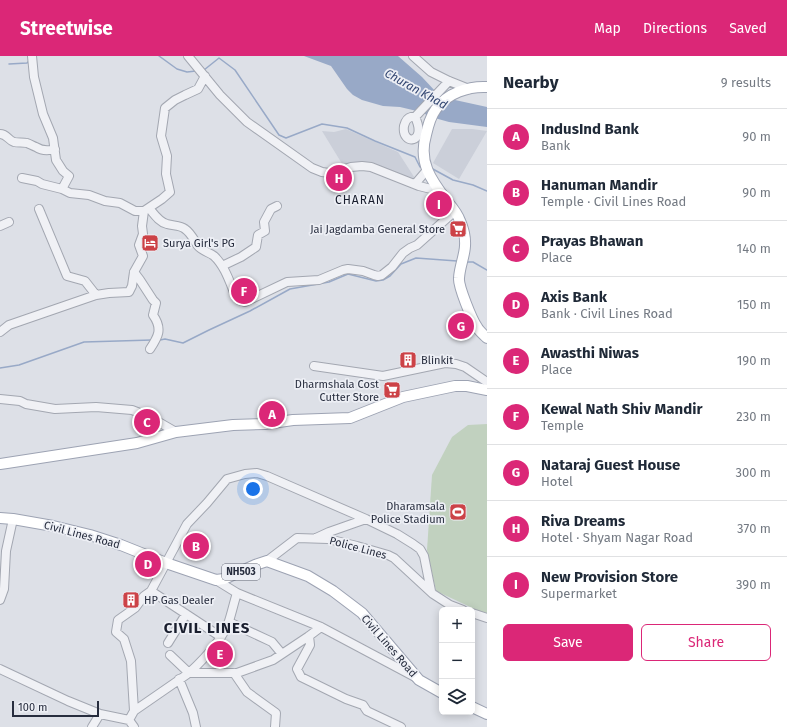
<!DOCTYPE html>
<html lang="en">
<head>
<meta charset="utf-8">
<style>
	:root { --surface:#fff; --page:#f2f2f3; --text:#1f2937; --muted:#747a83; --line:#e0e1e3; --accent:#db2777 }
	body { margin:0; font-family:"Fira Sans",sans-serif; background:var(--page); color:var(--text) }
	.controls { position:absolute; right:12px; bottom:12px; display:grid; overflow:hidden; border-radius:6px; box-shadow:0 2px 10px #0003 }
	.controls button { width:36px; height:36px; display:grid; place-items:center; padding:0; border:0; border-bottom:1px solid var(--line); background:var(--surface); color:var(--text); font:20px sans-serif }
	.scale { position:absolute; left:12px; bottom:10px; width:87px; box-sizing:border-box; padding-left:4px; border:2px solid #272d3e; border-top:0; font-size:11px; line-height:14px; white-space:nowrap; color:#272d3e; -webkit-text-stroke:3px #edeff5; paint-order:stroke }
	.you { position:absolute; left:253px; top:433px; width:14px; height:14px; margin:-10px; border:3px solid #fff; border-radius:50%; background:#1a73e8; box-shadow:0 0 0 6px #1a73e833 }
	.badge { display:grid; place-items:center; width:26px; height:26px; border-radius:50%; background:var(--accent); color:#fff; font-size:13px; font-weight:700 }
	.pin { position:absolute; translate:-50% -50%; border:2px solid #fff; box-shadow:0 1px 4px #0006 }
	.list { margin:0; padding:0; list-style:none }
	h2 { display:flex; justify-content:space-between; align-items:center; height:52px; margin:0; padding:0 16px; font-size:17px }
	h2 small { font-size:13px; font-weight:400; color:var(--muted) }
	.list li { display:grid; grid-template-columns:26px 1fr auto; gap:12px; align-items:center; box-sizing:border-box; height:56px; padding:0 16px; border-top:1px solid var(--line) }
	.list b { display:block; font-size:15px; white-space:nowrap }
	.list p { margin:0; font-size:13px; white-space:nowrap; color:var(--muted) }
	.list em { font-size:13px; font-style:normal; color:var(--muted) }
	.actions { display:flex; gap:8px; padding:12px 16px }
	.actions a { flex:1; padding:9px 0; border:1px solid var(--accent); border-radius:6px; text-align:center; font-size:14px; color:var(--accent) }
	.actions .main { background:var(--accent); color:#fff }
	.icon { flex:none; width:22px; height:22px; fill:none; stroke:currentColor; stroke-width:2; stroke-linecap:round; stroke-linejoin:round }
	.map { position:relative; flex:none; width:487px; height:671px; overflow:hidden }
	header { display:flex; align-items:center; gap:24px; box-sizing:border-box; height:56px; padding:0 20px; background:var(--accent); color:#fff }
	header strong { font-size:19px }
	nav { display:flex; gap:22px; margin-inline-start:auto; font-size:14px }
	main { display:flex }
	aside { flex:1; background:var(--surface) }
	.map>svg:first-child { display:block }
	.built { fill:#cbcfd9 }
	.green { fill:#c1d1bf }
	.water { fill:#98a9c7 }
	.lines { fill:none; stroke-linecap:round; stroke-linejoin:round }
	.stream { stroke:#98a9c7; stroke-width:1.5 }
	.minor-casing { stroke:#a3a7b1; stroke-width:10 }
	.major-casing { stroke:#9da3b3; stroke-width:12 }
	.minor { stroke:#f0f1f5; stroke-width:8 }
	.major { stroke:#fff; stroke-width:10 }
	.labels { text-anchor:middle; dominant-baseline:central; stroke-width:3.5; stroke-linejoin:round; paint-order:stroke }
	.shield { fill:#edeff5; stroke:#626775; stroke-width:1 }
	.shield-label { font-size:10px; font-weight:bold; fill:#272d3e }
	.poi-label { font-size:11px; fill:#272d3e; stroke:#edeff5; text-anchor:end }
	.street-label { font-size:11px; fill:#272d3e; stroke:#edeff5 }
	.water-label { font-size:12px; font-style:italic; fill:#324671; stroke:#edeff5 }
	.neighbourhood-label { font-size:12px; letter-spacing:1px; fill:#191e2e; stroke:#edeff5 }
	.district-label { font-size:15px; font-weight:bold; letter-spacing:1px; fill:#191e2e; stroke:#edeff5 }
</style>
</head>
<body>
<header>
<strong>Streetwise</strong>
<nav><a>Map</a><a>Directions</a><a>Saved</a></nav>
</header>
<main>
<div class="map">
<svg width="487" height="671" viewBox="0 0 487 671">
	<rect width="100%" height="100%" fill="#dde0e7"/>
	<path class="built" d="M346,73L398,96L418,127L376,110L355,106L344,111L322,75L334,76Z
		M452,73H472L487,75L459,123L433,107Z"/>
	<path class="green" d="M487,368V557L481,556L436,535L427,494L432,419L452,381L468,369Z"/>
	<path class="water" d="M304,0H398L422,21L436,36L446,41L455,44L487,51V71L449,66L431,61L421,56L400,51L383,50L362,44L353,39L347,33L331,10Z"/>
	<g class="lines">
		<path class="stream" d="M159,0L177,13L187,16L196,15
			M9,8L27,7L30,4
			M204,14L219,2L235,14L279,79L286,82L322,68L347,72L375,85L415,101L420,111H423
			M431,112L453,124L473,129L487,135
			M467,206H473L487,214
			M160,284L165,283L183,287L209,274L250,255L290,233L329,226L348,218L376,225L383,224L390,220L401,208L416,202L457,205
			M0,312L19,309L84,286L152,284"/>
		<g class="minor-casing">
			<path id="minor" d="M32,0L34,21L43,58L53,82L56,104L63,115L69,120L62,133
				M188,0L220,39L247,66L312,112L322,116L329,117L335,116L351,111L362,110L371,111L419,130L439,135
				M413,0L431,16L449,25L469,33
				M411,61H415C428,88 401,90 404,70C405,66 407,62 411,61Z
				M415,61L449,25
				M0,78C7,78 8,84 14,86C18,87 23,86 27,87C30,88 33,90 36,91C42,95 48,95 55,93
				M415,128L427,114
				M149,152C154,158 159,166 167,168C173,170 180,169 185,173C191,177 194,184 198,190C202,195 209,196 214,200C225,210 230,227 236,241L239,244L245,246L287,226L319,224L343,214L348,213L363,215L374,219L378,220L382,219L392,211L403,197L410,192L417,189L455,155
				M39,153L67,220L85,225L96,239
				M144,155L162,143L170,136L166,118L167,100L161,80L165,52L175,44L185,39L198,33L205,20
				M0,170L9,166
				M222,210L241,201L256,191L258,179L265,175L264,166L271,153L277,150
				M134,216L140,224L153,244L156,247L153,259C163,273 158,281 150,293
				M0,276L9,269L96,239L109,237L129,236L132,230L134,216L143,200L139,189L143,178L142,170L144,155H135L120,147L105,145L89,139L70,137L62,133L42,128L37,125L22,122
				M314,310L383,320L445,307L456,308L465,311L487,326
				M0,343L20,345L26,348L55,353L96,351L132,354L150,361L176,376
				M316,482L329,476L366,463
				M267,505L297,482L328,483L357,490L388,499L394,502L433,538L450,549L463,554
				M216,524L237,537L321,571L415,621
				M151,535L221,581
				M0,544L4,533L6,495L13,463
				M472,557L487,562
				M229,566L272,586L282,598
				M309,580L310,589L297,613L301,621L346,643L363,649L367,655L401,671
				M168,587L186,558
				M170,599L189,617C203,604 223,583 229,565C232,556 234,546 237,537
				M0,613L68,645L100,658L129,664L134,655L131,605L124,583L116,576L118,564L135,552L144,540L151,535L166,507L187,468L207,447L227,423L245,418L257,417L267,420L366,463L397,478L413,488L420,493L424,500L431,535
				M234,617L247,636L276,657L275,671
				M179,623L193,657L196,671
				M134,655L189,617H237L273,604L309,580L321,571
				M129,664L134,671
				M92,671L100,658"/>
		</g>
		<g class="major-casing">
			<path id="major" d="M487,31C469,30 447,37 436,53C430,61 428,70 426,79C418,106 431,124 447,145C452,151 458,158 460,165C462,169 463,173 464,177C468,195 460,206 459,222C458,230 472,264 477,271C479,275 483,278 487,282
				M0,408L7,407L137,387L176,376L233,369L265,368L293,364L350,362L403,341L455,330H467L487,334
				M0,462L13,463L53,470L90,479L121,489L166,507L216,524L224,523L255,509L267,505L308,520L333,535L362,557L419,624L442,637
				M472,651L487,658"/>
		</g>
		<use href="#minor" class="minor"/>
		<use href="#major" class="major"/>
	</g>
	<defs>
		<g id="supermarket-square" transform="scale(0.9)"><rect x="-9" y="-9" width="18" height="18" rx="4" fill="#cc4247" stroke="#edeff5"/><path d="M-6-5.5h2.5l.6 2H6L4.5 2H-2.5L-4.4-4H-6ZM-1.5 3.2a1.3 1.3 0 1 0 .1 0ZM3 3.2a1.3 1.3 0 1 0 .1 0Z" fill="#fff"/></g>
		<g id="hotel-square" transform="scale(0.9)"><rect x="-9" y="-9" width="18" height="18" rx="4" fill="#cc4247" stroke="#edeff5"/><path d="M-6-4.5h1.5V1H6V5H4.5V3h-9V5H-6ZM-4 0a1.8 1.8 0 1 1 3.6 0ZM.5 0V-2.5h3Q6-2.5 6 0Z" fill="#fff"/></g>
		<g id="building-square" transform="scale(0.9)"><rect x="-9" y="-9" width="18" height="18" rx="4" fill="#cc4247" stroke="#edeff5"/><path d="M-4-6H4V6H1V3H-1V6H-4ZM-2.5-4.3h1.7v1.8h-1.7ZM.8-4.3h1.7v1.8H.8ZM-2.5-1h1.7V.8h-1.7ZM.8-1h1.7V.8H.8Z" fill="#fff"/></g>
		<g id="stadium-square" transform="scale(0.9)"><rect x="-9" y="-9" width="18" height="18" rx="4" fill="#cc4247" stroke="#edeff5"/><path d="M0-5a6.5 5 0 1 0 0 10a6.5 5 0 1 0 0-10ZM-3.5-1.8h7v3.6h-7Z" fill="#fff"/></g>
	</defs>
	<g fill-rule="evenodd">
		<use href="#supermarket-square" x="458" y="173"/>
		<use href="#hotel-square" x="150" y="187"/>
		<use href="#building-square" x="408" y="304"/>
		<use href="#supermarket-square" x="392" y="334"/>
		<use href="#stadium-square" x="458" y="456"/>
		<use href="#building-square" x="131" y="544"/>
	</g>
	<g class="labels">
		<rect class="shield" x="222" y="508" width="38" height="16" rx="3"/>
		<g class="shield-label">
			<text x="241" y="516">NH503</text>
		</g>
		<g class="poi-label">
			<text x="445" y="173">Jai Jagdamba General Store</text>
			<text x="163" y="187" text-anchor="start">Surya Girl's PG</text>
			<text x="421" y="304" text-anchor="start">Blinkit</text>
			<text x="379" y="328">Dharmshala Cost<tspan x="379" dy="13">Cutter Store</tspan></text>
			<text x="445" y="450">Dharamsala<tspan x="445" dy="13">Police Stadium</tspan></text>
			<text x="144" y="544" text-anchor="start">HP Gas Dealer</text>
		</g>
		<g class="street-label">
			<text transform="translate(82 479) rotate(15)">Civil Lines Road</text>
			<text transform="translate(358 492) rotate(15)">Police Lines</text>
			<text transform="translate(389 590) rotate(49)">Civil Lines Road</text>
		</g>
		<g class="water-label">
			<text transform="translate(416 33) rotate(29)">Churan Khad</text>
		</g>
		<g class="neighbourhood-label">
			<text x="360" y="144">CHARAN</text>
		</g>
		<g class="district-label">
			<text x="207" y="572">CIVIL LINES</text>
		</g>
	</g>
</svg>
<div class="controls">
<button>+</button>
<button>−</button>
<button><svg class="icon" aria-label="layers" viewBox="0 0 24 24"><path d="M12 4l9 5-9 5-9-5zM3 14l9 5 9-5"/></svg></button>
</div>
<div class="scale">100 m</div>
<div class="you"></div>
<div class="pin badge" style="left:272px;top:358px">A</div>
<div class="pin badge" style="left:196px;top:490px">B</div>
<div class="pin badge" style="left:147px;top:366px">C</div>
<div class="pin badge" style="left:148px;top:508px">D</div>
<div class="pin badge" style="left:220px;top:598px">E</div>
<div class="pin badge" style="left:244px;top:235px">F</div>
<div class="pin badge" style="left:461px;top:270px">G</div>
<div class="pin badge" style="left:339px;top:122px">H</div>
<div class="pin badge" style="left:439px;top:148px">I</div>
</div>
<aside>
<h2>Nearby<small>9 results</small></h2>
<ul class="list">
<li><span class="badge">A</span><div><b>IndusInd Bank</b><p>Bank</p></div><em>90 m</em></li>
<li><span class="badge">B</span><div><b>Hanuman Mandir</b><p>Temple · Civil Lines Road</p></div><em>90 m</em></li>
<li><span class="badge">C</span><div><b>Prayas Bhawan</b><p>Place</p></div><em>140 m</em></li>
<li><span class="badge">D</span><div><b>Axis Bank</b><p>Bank · Civil Lines Road</p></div><em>150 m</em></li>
<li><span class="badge">E</span><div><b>Awasthi Niwas</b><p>Place</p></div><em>190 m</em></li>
<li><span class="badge">F</span><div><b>Kewal Nath Shiv Mandir</b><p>Temple</p></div><em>230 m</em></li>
<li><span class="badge">G</span><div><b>Nataraj Guest House</b><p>Hotel</p></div><em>300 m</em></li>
<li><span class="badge">H</span><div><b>Riva Dreams</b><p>Hotel · Shyam Nagar Road</p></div><em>370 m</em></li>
<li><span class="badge">I</span><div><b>New Provision Store</b><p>Supermarket</p></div><em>390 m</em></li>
</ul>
<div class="actions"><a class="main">Save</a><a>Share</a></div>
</aside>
</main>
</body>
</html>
